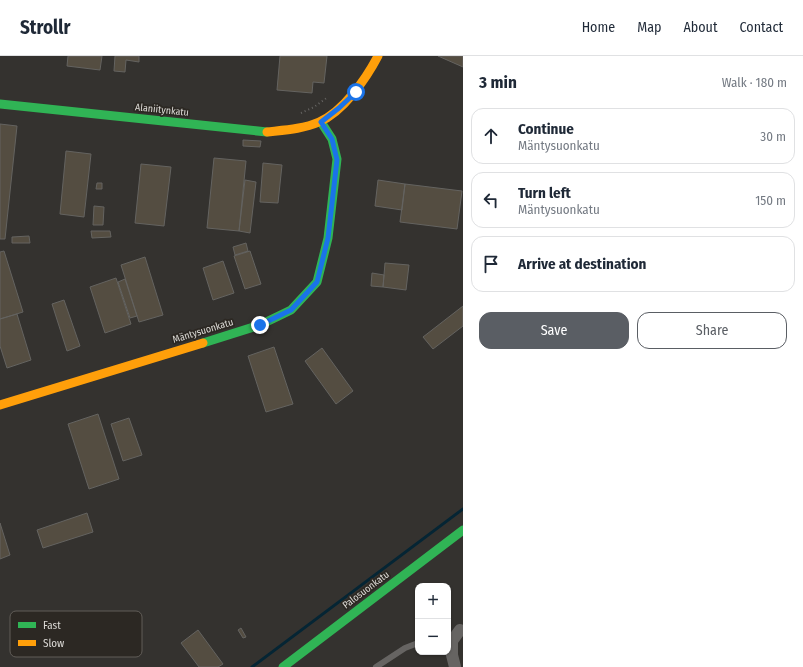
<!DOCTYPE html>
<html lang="en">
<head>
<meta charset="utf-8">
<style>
	:root { --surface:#fff; --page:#f2f2f3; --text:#1f2937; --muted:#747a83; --line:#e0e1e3; --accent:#5a5e64 }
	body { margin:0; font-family:"Fira Sans Condensed",sans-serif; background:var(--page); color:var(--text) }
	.controls { position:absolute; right:12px; bottom:12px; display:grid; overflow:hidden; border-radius:8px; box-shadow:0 1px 3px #0004 }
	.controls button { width:36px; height:36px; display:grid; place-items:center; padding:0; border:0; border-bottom:1px solid var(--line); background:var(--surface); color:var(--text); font:20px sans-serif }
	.stop { position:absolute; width:12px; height:12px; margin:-9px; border:3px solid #1a73e8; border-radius:50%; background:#fff }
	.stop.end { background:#1a73e8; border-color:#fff; box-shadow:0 1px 4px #0008 }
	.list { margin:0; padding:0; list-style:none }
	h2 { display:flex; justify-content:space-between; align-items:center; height:52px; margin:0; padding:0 16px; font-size:17px }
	h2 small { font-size:13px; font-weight:400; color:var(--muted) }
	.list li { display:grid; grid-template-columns:26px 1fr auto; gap:12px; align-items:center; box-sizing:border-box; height:56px; margin:0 8px 8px; padding:0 8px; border:1px solid var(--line); border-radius:12px }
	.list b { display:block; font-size:15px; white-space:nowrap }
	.list p { margin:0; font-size:13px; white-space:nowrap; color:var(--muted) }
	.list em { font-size:13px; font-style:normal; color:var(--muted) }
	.actions { display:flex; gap:8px; padding:12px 16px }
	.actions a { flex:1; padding:9px 0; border:1px solid var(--accent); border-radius:12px; text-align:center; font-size:14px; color:var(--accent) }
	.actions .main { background:var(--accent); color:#fff }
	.icon { flex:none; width:22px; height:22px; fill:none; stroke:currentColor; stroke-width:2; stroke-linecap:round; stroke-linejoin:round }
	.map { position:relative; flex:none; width:463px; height:611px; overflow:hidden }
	header { display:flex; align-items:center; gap:24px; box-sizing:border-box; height:56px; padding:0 20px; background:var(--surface); border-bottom:1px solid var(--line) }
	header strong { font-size:19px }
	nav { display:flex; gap:22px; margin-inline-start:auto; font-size:14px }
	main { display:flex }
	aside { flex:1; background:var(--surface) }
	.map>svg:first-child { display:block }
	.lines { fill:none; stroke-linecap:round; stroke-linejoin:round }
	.stream { stroke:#052534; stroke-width:3 }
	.building { fill:#544d41; stroke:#646360 }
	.path { stroke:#676664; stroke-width:2; stroke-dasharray:1 3; stroke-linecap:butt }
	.lane { stroke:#666462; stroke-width:6 }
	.street { stroke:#666462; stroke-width:12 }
	.fast { stroke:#30b455; stroke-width:9 }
	.slow { stroke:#ff9f0a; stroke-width:9 }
	.route { stroke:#1a73e8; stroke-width:5 }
	.labels { text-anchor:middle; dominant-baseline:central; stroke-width:3.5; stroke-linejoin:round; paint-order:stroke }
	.street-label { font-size:10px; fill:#dbd9d5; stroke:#2c2823 }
	.key { fill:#2c2823; stroke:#615d58; stroke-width:1 }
	.key-label { font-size:11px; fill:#dbd9d5 }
</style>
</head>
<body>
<header>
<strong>Strollr</strong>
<nav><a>Home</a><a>Map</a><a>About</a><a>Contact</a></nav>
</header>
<main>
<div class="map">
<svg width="463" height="611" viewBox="0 0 463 611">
	<rect width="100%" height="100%" fill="#34322f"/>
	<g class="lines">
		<path class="stream" d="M252,611L463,453"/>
	</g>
	<path class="building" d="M68,0H102L100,14L67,10Z
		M115,0H139V6L126,4L125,16L114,15Z
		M280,0H327L324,27L313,26L312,37L277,34Z
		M438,0H463V11Z
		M0,68L17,70L5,183H0Z
		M243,84L261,85L260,91L243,90Z
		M66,95L91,98L84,161L60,158Z
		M214,102L246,105L239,175L207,172Z
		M263,107L282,109L278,147L260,146Z
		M141,108L171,111L164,170L135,167Z
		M245,124L256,126L250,177L239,175Z
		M378,124L405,128L402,154L375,150Z
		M97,127H102V133H96Z
		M405,128L462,135L457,173L400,166Z
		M94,150L104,151L103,169H93Z
		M91,175H110L111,181L92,182Z
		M29,180L30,187H12V181Z
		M246,187L248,195L235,199L233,191Z
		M4,195L23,256L0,263V196Z
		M250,195L261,228L245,233L234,200Z
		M145,201L163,259L139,266L121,209Z
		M223,205L234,237L213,244L203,212Z
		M385,207L409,209L406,234L383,231Z
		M372,217L384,219L383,231L371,230Z
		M116,222L131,268L105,277L90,231Z
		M125,223L137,260L130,262L118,226Z
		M64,244L80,290L67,295L52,248Z
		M463,250V270L433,293L423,281Z
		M17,258L31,304L7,312L0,290V263Z
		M274,291L293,348L266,356L248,300Z
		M322,292L353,335L336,348L305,305Z
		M98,358L119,423L89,433L68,368Z
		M129,362L142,399L123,405L111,368Z
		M87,457L93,476L43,492L37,474Z
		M0,467L10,499L0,503Z
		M241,572L246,581L243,582L238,574Z
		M198,574L223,608L218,611H199L181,587Z"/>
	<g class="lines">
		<path class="path" d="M301,57L314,51L328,41"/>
		<path class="lane" d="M376,611L405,592L418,587"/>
		<path class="street" d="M455,611L452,599V585L460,574"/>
		<path class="fast" d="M0,48L267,76
			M203,287L260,269L291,254L317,226L328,182L337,103L332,83L321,66
			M283,611L463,474"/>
		<path class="slow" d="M267,76C285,74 303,73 319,66C343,56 366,23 378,0
			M0,349L203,287"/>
	</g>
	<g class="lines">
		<path class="route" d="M260,269L291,254L317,226L328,182L337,104L332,83L321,66L339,52L356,36"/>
	</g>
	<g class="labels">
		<g class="street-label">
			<text transform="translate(162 54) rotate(6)">Alaniitynkatu</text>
			<text transform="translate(203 275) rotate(-17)">Mäntysuonkatu</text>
			<text transform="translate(366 534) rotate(-37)">Palosuonkatu</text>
		</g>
	</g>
	<rect x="10" y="555" width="132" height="46" rx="6" class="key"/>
	<rect x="18" y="566" width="18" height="6" fill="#30b455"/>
	<rect x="18" y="584" width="18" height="6" fill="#ff9f0a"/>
	<g class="key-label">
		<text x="43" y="573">Fast</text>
		<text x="43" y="591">Slow</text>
	</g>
</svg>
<div class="controls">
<button>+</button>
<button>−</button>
</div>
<div class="stop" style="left:356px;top:36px"></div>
<div class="stop end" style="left:260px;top:269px"></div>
</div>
<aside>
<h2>3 min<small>Walk · 180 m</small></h2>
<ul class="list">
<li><svg class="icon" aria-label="ahead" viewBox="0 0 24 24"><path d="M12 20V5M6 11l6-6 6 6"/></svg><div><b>Continue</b><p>Mäntysuonkatu</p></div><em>30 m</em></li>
<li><svg class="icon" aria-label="left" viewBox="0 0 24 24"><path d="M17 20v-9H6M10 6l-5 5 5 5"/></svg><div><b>Turn left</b><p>Mäntysuonkatu</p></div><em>150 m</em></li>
<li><svg class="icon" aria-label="arrive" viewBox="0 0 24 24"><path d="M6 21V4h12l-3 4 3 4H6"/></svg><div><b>Arrive at destination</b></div></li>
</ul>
<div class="actions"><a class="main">Save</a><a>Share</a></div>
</aside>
</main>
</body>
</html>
